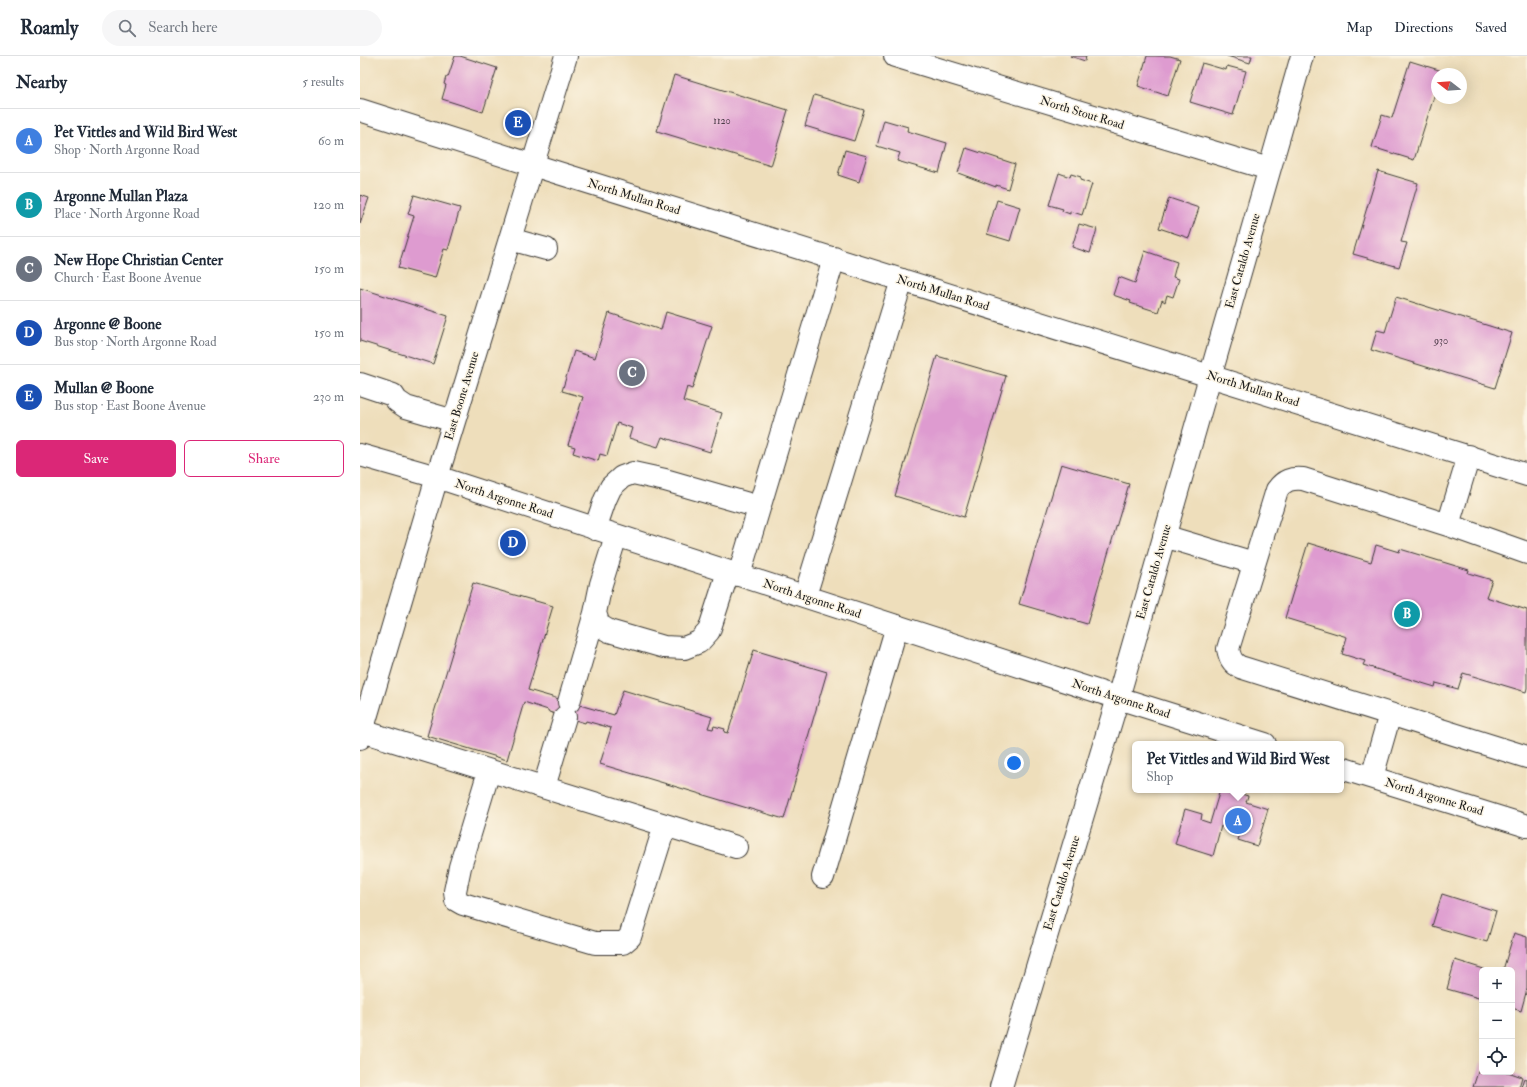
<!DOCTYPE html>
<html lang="en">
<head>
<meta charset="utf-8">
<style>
	:root { --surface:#fff; --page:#f6f6f7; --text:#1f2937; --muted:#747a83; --line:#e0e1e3; --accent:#db2777 }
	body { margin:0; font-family:"IM FELL Double Pica",serif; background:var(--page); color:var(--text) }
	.controls { position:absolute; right:12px; bottom:12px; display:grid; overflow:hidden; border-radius:6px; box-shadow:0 4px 16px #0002 }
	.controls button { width:36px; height:36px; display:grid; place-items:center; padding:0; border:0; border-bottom:1px solid var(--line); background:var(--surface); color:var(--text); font:20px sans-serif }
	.compass { position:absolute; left:1071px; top:12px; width:36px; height:36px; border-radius:50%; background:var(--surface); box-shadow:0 4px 16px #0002; rotate:287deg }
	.you { position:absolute; left:654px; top:707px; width:14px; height:14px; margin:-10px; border:3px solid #fff; border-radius:50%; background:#1a73e8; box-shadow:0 0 0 6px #1a73e833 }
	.badge { display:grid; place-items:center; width:26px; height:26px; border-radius:50%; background:var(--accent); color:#fff; font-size:13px; font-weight:700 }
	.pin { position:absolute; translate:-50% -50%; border:2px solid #fff; box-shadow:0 1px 4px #0006 }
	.popup { position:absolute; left:772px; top:685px; width:212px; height:52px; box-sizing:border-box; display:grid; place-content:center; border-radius:6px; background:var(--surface); filter:drop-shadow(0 1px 3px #0005); font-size:13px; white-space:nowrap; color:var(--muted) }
	.popup b { font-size:15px; color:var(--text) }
	.popup::after { content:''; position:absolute; left:50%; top:100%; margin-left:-8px; border:8px solid transparent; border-top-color:var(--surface) }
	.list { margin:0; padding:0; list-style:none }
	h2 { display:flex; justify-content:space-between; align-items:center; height:52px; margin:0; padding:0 16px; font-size:17px }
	h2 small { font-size:13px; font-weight:400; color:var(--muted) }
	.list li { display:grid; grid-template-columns:26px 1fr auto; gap:12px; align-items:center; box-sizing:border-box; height:64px; padding:0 16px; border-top:1px solid var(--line) }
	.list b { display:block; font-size:15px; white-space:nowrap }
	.list p { margin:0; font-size:13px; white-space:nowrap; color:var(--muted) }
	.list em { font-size:13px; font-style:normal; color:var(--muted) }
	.actions { display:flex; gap:8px; padding:12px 16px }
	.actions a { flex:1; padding:9px 0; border:1px solid var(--accent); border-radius:6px; text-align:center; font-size:14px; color:var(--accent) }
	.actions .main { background:var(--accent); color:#fff }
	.icon { flex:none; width:22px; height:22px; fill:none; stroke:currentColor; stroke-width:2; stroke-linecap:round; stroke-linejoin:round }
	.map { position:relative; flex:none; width:1167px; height:1031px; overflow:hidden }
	header { display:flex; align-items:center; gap:24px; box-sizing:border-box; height:56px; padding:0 20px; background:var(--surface); border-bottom:1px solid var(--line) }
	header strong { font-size:19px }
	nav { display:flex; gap:22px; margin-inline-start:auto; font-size:14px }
	.search { width:280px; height:36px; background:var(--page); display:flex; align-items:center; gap:10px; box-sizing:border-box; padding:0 14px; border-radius:22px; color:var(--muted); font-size:15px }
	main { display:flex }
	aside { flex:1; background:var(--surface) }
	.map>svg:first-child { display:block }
	.building { fill:#de9bd0 }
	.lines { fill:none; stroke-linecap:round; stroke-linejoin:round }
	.minor-casing { stroke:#3c3934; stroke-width:24 }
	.major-casing { stroke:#3c3934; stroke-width:24 }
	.minor { stroke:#fff; stroke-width:22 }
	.major { stroke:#fff; stroke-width:22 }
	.labels { text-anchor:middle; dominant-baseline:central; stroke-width:3; stroke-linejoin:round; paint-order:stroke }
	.number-label { font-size:10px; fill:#4c3c49 }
	.street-label { font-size:12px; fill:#1c1c1c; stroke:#fcf5e5 }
</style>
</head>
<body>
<header>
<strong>Roamly</strong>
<div class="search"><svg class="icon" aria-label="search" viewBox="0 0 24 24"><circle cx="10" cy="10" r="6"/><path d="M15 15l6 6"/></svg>Search here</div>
<nav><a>Map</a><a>Directions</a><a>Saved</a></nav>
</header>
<main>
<aside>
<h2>Nearby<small>5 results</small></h2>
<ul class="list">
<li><span class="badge" style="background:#3f7fe0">A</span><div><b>Pet Vittles and Wild Bird West</b><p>Shop · North Argonne Road</p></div><em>60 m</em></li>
<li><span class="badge" style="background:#0f9aa8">B</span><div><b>Argonne Mullan Plaza</b><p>Place · North Argonne Road</p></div><em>120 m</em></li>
<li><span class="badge" style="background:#6b7280">C</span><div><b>New Hope Christian Center</b><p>Church · East Boone Avenue</p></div><em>150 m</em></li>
<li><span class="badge" style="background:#1a4fb4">D</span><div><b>Argonne @ Boone</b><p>Bus stop · North Argonne Road</p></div><em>150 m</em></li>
<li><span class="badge" style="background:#1a4fb4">E</span><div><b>Mullan @ Boone</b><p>Bus stop · East Boone Avenue</p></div><em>230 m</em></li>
</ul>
<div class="actions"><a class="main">Save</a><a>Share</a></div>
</aside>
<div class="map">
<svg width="1167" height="1031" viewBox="0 0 1167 1031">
	<rect width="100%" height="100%" fill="#fcf5e5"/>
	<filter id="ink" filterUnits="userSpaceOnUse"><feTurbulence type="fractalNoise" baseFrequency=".025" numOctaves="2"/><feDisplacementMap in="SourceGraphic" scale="8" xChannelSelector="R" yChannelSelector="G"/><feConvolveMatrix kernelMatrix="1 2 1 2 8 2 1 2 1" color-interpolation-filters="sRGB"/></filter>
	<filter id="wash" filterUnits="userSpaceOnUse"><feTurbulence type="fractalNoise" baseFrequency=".012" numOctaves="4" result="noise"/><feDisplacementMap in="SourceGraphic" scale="16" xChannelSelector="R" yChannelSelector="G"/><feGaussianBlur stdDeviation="0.9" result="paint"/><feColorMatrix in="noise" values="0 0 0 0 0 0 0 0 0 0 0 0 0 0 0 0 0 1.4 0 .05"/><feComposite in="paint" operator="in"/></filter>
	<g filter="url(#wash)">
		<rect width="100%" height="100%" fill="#eedebb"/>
		<g id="blocks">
			<path class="building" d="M95,0H100L137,12L123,56L82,43L86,29L84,28L86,21H88Z
				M710,0H726L725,5Z
				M787,0H810L820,3L808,40L778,30Z
				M867,0H892L890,7Z
				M1050,5L1082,15L1081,18H1077V31L1054,104L1012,91L1022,59L1032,62Z
				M842,7L866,14L867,10L886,15L873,59L830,46Z
				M314,19L428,54L411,110L297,75Z
				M454,39L504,54L494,85L445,70Z
				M524,64L548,71L547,75L587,87L579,117L537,105L540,97L517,90Z
				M606,92L655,108L648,133L636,129V131L598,117Z
				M485,94L507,100L499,126L478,119Z
				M1018,115L1058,127L1041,186L1047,187L1039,211L993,198Z
				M699,117L710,121L711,118L721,121L720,124L732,128L722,159L710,155V158L702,155L703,153L689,149Z
				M0,139L9,142L0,168Z
				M54,139L100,152L88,194L84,193L75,222L38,212L54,160L48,158Z
				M809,142L839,152L829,182L799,172Z
				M637,144L660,151L650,185L627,178Z
				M719,168L737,173L730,197L712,191Z
				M785,195L817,206L813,221L819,223L813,241L807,239L805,246L802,244L798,256L770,247L771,245L753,239L759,221L775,227Z
				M0,232L88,260L73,308L0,285Z
				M1036,241L1152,277L1135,332L1011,294L1017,274L1025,276Z
				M306,256L352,270L332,333L327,331L323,345L362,357L350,396L302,381L298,391L269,382L272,372L257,367L247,400L240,398L238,405L213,397L215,391L208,389L223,341L202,335L214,295L235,302L249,257L301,274Z
				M577,300L646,320L604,461L535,440Z
				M701,408L769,428L727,568L659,548Z
				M948,487L1011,506L1016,489L1039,496L1040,493L1109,514L1108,517L1132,524L1126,541L1167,554V632L1166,636L1103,617L1098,633L1076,627L1075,631L1003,609L1005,605L982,598L987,581L925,562Z
				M113,527L193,550L168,634L254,659L263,634L352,661L348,672L353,673L354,670L365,673L364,676L368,677L394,594L467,616L424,763L240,708L251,672L226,665L225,667L189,656L188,654L164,646L147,704L67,680Z
				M860,734H869L888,740L886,746L908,753L897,790L878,784L881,775L861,770L853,800L815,788L825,753L842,758L841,764L850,767Z
				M1082,838L1136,855L1127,886L1072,870Z
				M1154,877L1167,881V933L1161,955L1152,952V914H1143Z
				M1095,904L1127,914H1122V943L1087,933Z
				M1121,1007H1122V1016H1148L1162,1021L1159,1031H1113Z
				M1164,1022L1167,1023V1031H1161Z"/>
		</g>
	</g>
	<g filter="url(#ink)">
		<use href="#blocks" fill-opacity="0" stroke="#3c3934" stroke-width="1"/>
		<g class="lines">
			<g class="minor-casing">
				<path id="minor" d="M535,0L909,113
					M150,183L186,193
					M0,328L33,339L37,345L46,351L94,365
					M1088,469L1109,400
					M235,473L245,444L251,431L262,421L273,417L305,424L399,451
					M256,480L241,528L235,557L239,569L249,575L304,591L324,592L339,586L349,575L368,516
					M804,480L894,507
					M1167,497L1088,469L943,423C931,422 924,424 917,434L868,593C870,602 872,607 880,611L1167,701
					M379,519L474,202
					M445,540L542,224
					M209,646L235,557
					M2,675L376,791
					M0,682L77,421L206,0
					M129,715L100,811L95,835L96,844L103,848L235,887H263L270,881L305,769
					M1012,721L1030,658
					M184,731L205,661
					M463,821L537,570
					M641,1031L758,642L942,0"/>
			</g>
			<g class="major-casing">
				<path id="major" d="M0,54L173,109L1167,419
					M0,399L77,421L758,642L905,688
					M981,712L1167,770"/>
			</g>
			<use href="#minor" class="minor"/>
			<use href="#major" class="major"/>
		</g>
	</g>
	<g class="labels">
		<g class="number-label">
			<text x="362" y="65">1120</text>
			<text x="1081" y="285">930</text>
		</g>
		<g class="street-label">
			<text transform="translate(722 57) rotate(17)">North Stout Road</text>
			<text transform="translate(274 141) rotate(17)">North Mullan Road</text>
			<text transform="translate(883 205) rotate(-74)">East Cataldo Avenue</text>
			<text transform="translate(583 237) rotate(17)">North Mullan Road</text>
			<text transform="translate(893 333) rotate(17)">North Mullan Road</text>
			<text transform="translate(102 340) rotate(-73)">East Boone Avenue</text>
			<text transform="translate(144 443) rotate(18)">North Argonne Road</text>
			<text transform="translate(794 516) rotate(-74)">East Cataldo Avenue</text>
			<text transform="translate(452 543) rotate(18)">North Argonne Road</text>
			<text transform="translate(761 643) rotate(18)">North Argonne Road</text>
			<text transform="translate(1074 741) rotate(17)">North Argonne Road</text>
			<text transform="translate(702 827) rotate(-73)">East Cataldo Avenue</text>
		</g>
	</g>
</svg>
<div class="controls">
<button>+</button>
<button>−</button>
<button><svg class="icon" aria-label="locate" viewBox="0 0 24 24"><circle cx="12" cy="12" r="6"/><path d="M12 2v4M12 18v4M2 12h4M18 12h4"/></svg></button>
</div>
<svg class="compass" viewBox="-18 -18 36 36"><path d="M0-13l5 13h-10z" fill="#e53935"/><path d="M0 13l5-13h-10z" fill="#747a83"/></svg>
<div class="you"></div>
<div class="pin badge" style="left:878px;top:765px;background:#3f7fe0">A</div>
<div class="popup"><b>Pet Vittles and Wild Bird West</b>Shop</div>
<div class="pin badge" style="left:1047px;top:558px;background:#0f9aa8">B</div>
<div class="pin badge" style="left:272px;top:317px;background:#6b7280">C</div>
<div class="pin badge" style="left:153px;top:487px;background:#1a4fb4">D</div>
<div class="pin badge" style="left:158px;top:67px;background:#1a4fb4">E</div>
</div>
</main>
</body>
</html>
